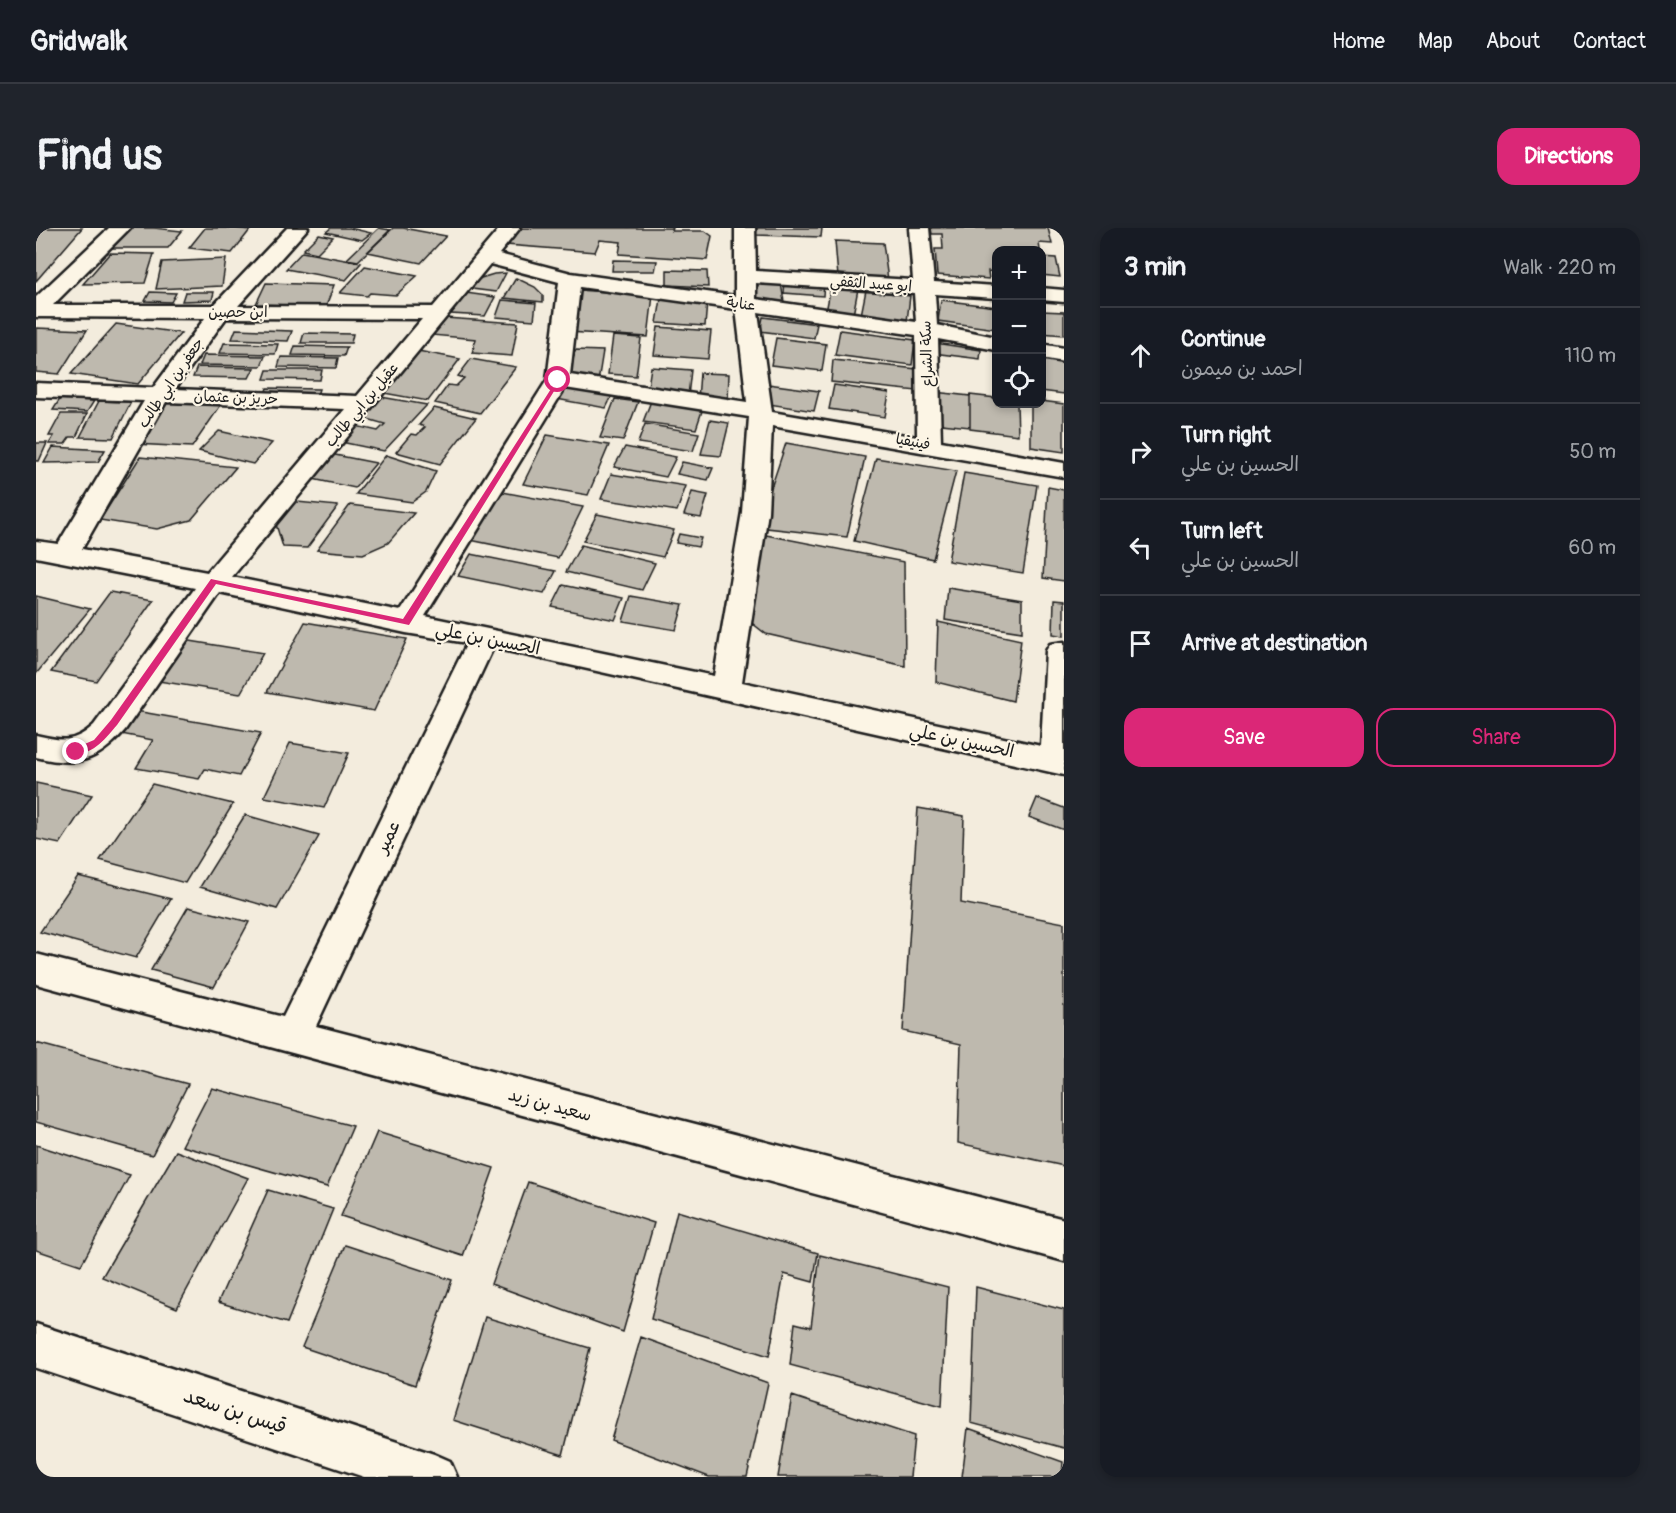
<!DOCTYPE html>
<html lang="en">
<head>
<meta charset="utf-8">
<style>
	:root { --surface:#171b24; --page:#20242c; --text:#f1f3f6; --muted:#9ea1a6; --line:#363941; --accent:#db2777 }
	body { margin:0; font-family:Pangolin,"Playpen Sans Arabic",sans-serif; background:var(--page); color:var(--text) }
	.controls { position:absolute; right:18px; top:18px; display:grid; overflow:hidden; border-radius:12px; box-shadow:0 3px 9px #0003 }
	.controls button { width:54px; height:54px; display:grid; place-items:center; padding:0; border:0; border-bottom:2px solid var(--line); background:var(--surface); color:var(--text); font:30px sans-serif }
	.stop { position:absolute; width:18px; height:18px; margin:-14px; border:4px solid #db2777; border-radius:50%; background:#fff }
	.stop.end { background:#db2777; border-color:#fff; box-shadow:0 2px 6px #0008 }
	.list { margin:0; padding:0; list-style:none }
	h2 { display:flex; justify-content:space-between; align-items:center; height:78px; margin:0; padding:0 24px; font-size:26px }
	h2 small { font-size:20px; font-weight:400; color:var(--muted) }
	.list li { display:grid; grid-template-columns:39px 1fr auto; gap:18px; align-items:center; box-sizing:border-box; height:96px; padding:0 24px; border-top:2px solid var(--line) }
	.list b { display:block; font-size:22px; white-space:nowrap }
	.list p { margin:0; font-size:20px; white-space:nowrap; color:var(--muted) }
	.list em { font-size:20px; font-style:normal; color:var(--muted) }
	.actions { display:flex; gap:12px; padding:18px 24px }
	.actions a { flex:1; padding:14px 0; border:2px solid var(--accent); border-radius:18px; text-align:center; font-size:21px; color:var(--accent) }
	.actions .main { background:var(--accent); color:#fff }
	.icon { flex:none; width:33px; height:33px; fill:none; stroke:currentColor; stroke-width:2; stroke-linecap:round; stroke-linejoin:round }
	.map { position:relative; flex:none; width:1028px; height:1249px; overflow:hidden; border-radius:18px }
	header { display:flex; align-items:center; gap:36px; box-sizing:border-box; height:84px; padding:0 30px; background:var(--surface); border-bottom:2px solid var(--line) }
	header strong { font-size:28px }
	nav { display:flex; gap:33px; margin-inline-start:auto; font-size:21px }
	.intro { display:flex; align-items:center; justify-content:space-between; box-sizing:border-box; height:144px; padding:0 36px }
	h1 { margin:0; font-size:42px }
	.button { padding:15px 27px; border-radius:18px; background:var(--accent); color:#fff; font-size:21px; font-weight:700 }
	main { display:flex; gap:36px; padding:0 36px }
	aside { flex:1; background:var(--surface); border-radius:18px; box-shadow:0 3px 9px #0003 }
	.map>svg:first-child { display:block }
	.building { fill:#beb9ae; stroke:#1c1c1c; stroke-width:1.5 }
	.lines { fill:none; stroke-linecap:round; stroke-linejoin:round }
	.minor-casing { stroke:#1c1c1c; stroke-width:5 }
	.minor { fill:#fcf5e5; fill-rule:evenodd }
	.route { fill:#db2777 }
	.labels { text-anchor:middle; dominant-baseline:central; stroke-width:4.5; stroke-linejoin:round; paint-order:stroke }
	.far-street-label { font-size:15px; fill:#1c1c1c; stroke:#fcf5e5 }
	.street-label { font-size:18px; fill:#1c1c1c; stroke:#fcf5e5 }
	.near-street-label { font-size:21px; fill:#1c1c1c; stroke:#fcf5e5 }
</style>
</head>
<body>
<header>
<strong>Gridwalk</strong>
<nav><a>Home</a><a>Map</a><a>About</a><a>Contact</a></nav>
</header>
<div class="intro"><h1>Find us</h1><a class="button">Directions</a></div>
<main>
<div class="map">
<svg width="1028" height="1249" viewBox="0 0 1028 1249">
	<rect width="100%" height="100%" fill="#f3ecdd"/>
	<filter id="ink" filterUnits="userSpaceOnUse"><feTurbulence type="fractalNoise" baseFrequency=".0167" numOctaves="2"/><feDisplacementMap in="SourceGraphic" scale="12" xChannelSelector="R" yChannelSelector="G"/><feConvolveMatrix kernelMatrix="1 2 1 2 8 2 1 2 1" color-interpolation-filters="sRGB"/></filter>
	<g filter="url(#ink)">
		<path class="building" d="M0,0H46L0,53Z
			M95,0H118L146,3L132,20H76Z
			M169,0H198L214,2L196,25L153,20Z
			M295,0H314L335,5L326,12L290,4Z
			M343,0L354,2L322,33L311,31Z
			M357,0H367L410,8L385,35L332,24Z
			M483,0H637L636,3H669L676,8L671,32L583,26L585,14L564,12L559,24L471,17Z
			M721,0H786L785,9L720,7Z
			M895,0H1012L1016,16L1003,15L1004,22H960V44L952,43L953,51L901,47L899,21H907L906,6H896Z
			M283,6L297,9L281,25L267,22Z
			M799,13L847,15L852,52L802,49Z
			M266,24L325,35L310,52L250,41Z
			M74,25L118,26L109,55L47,56Z
			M1005,29L1020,30L1024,49L1005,47Z
			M190,31L186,58L120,61L126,34Z
			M577,32L621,33L619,43H576Z
			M329,38L381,48L360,67L334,65L331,68L304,65Z
			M631,42L671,43L672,59L631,57Z
			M470,45L460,64L436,61L437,55L445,50L458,46Z
			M480,50L499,59L507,67V74L468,70Z
			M749,51L788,55L787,68L748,65Z
			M718,54L745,55L748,74L720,73Z
			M230,55L298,57L290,78L220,76Z
			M795,58L822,61L817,87L790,84Z
			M541,62L617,67L612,109L533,104Z
			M830,62L874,68L871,93L825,87Z
			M114,64L140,65L135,74L109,73Z
			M149,64H178L176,72L146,73Z
			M430,65L459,69L449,88L415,86Z
			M625,71L671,74L669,98L621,95Z
			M466,72L500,75L498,92L460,89Z
			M905,72L960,79V101L902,93Z
			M1005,83L1028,84V107L1005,105Z
			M727,89L781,96L778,110L724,103Z
			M409,90L482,95L476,128L436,125L440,111L395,107Z
			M80,96L145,105L102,156L35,146Z
			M622,99L675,103L672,131L618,127Z
			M0,100L51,102L23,146L0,144Z
			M200,101L256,103L252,113L196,111Z
			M804,102L879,112L876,137L799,127Z
			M268,105L317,106L315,115H265Z
			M577,108L605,110L600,148L572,146Z
			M740,110L790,116L786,143L735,137Z
			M188,115L242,116L239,126L184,125Z
			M899,115L945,122L944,131L897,125Z
			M259,118L311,119L308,128L256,127Z
			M539,122L567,123L562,154L533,152Z
			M382,123L424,131L392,173L348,165Z
			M168,127L229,128L225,138L164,137Z
			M245,129L302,130L300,140L242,139Z
			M435,131L480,139L444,185L399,175L412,157L420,158L428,150L422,148Z
			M1005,131L1028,134V166L1005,163Z
			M797,132L881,141V163L795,154Z
			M161,139L218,140L213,150L157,149Z
			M615,139L655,142L652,168L611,165Z
			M231,142H286L284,152L228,151Z
			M664,145L693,146L692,173L662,171Z
			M732,156L783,163L778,183L726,175Z
			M798,157L853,165L849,189L793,181Z
			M527,159L576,168L570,180L520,171Z
			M231,160L283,161L280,170L228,168Z
			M898,164L934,168V199L896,195Z
			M934,167L960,170V176H981L982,207L934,201Z
			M345,169L391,177L348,223L305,214L320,198L342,203L349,196L328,190Z
			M24,171L58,173L51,184L17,182Z
			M579,171L602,174L587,213L564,210Z
			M63,173L95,174L77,210L44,209Z
			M615,173L667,180L660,201L607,194Z
			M1005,173L1028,176V224L995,219V176H1005Z
			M128,174L185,177L156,219L99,216Z
			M398,180L440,190L404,236L360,224L375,206L381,207L389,199L383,197Z
			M25,186H51L40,209H34L29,216H13L18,208H13Z
			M674,192L693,195L685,228L665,226Z
			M609,196L663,205L657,223L602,215Z
			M183,203L236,215L217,236L163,223Z
			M511,207L573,217L552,267L487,256Z
			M0,215H11L3,233H0Z
			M750,215L829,229L811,309L722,299Z
			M17,219L69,222L62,234L8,235Z
			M589,219L640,229L630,249L578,239Z
			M294,226L340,235L319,260L272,250Z
			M350,227L400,243L390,264L376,274L320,266Z
			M104,229L200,239L155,292L121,301L64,292Z
			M840,230L920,243L897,331L818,313Z
			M646,234L677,240L672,252L641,246Z
			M928,245L1001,257L987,345L912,333Z
			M575,246L650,258L641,283L565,271Z
			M1012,259L1028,262V353L1007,350Z
			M456,262L547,279L522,330L429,311Z
			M656,264L672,267L665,290L648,287Z
			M251,273L302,278L271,320L247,319L238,290Z
			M314,277L378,285L352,315L327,326L281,322Z
			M561,286L638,302L627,329L547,313Z
			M643,306L665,310L662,319L640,315Z
			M725,306L868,334L869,438L730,406L712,392Z
			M545,317L619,335L606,362L530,344Z
			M435,326L520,343L508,366L422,348Z
			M527,357L588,370L579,392L516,379Z
			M912,360L986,372V404L909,392Z
			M74,364L117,372L60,453L15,444Z
			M0,368L54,381L0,446Z
			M595,368L647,377L640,402L587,393Z
			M1018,372L1028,373V408L1017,406Z
			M269,394L371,411L338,483L231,464Z
			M902,394L985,412L977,473L900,454Z
			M142,411L227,425L204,466L116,452Z
			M94,482L225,505L203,548L169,541L163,551L100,540L117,512L80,505Z
			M254,515L313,525L288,580L228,569Z
			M0,555L56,567L24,616L0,611Z
			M116,556L197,576L149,655L64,632Z
			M1001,570L1028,580V602L993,589Z
			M882,580L928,588L925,675L1028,695V938L922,915L925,816L867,803Z
			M209,587L283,608L241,681L164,659Z
			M42,648L135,671L100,730L4,704Z
			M152,679L213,694L178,759L115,742Z
			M0,815L152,856L116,927L0,894Z
			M176,860L317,898L291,959L146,918Z
			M341,904L458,940L427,1028L305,988Z
			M0,917L94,947L45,1037L0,1022Z
			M140,923L212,950L141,1080L66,1049Z
			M492,954L618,995L587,1104L455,1056Z
			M232,962L297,981L251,1095L182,1074Z
			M641,983L782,1025L777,1054L748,1046L733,1128L615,1091Z
			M309,1017L416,1052L379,1157L266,1119Z
			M784,1027L912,1059L906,1178L754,1137L759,1095L775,1099Z
			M940,1059L1028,1082V1220L935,1195Z
			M449,1089L554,1120L527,1227L417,1192Z
			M605,1109L732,1155L711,1249H673L575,1212Z
			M756,1168L878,1208L874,1249H742Z
			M932,1200L1027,1234L1026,1249H926Z"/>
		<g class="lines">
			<g class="minor-casing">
				<path id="minor" d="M73,0H94L17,77H178L251,0H272L202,78L397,79L464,0H484L463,26L535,45L699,68V0H719L720,43L877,52L873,0H893L898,54L960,58V70L899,66L901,97L960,109V122L902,111L905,213L1028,235V249L736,198L732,284L706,454L1005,518L1010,423L1014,416L1028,414V547L457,420L280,798L1028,991V1033L0,756V726L247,789L431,415L370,405L184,365L89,502C61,534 41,539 0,529V507C26,513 37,516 58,497L159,360L0,329V313L22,316L108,173L0,169V155L117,160L169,90L0,89V69ZM454,36L523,54L511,152L364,383L196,349ZM720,55L878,65L880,94L720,71ZM544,59L700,81L711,174L534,147ZM722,84L880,107L881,209L736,184ZM190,90L386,91L321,168L139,161ZM529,160L713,189L706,284L678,448L389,388ZM130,174L309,181L171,344L46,321Z
					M1005,60L1028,62V74L1005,72Z
					M1005,116L1028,120V134L1005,130Z
					M0,1096L398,1226L414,1233L421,1249H328L0,1140Z"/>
			</g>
			<use href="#minor" class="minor"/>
		</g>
	</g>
	<path class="route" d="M522,150L525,152L373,397L180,356L81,497C70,510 56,528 37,526V521L58,512L75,492L175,351L367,391Z"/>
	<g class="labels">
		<g class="far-street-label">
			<text transform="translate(835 56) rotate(4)">ابو عبيد الثقفي</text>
			<text transform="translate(705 76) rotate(8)">عنابة</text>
			<text x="202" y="84">ابن حصين</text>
			<text transform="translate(891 126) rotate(-92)">سكة الشراع</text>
			<text transform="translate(135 155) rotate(-56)">جعفر بن ابي طالب</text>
			<text transform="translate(200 170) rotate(2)">حريز بن عثمان</text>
			<text transform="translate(326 177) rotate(-50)">عقيل بن ابي طالب</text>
			<text transform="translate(877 214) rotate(10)">فينيقيا</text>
		</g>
		<g class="street-label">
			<text transform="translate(452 411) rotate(11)">الحسين بن علي</text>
			<text transform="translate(926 513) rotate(12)">الحسين بن علي</text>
			<text transform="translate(352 609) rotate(-64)">عمير</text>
			<text transform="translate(514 877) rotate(15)">سعيد بن زيد</text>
		</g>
		<g class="near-street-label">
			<text transform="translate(199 1183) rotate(18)">قيس بن سعد</text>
		</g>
	</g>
</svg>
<div class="controls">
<button>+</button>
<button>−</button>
<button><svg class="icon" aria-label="locate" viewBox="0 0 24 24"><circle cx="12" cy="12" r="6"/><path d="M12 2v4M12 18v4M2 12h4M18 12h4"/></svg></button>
</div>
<div class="stop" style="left:522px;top:152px"></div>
<div class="stop end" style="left:40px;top:524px"></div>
</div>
<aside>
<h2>3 min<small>Walk · 220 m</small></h2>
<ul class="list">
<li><svg class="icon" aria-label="ahead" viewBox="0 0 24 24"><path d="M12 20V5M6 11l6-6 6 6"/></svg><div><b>Continue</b><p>احمد بن ميمون</p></div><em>110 m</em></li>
<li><svg class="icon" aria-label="right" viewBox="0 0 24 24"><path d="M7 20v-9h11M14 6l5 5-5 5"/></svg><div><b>Turn right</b><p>الحسين بن علي</p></div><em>50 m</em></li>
<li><svg class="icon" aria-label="left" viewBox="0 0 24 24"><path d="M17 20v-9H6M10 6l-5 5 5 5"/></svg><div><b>Turn left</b><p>الحسين بن علي</p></div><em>60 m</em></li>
<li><svg class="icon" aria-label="arrive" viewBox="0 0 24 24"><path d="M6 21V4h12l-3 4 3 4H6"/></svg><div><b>Arrive at destination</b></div></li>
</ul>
<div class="actions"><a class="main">Save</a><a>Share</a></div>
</aside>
</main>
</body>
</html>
